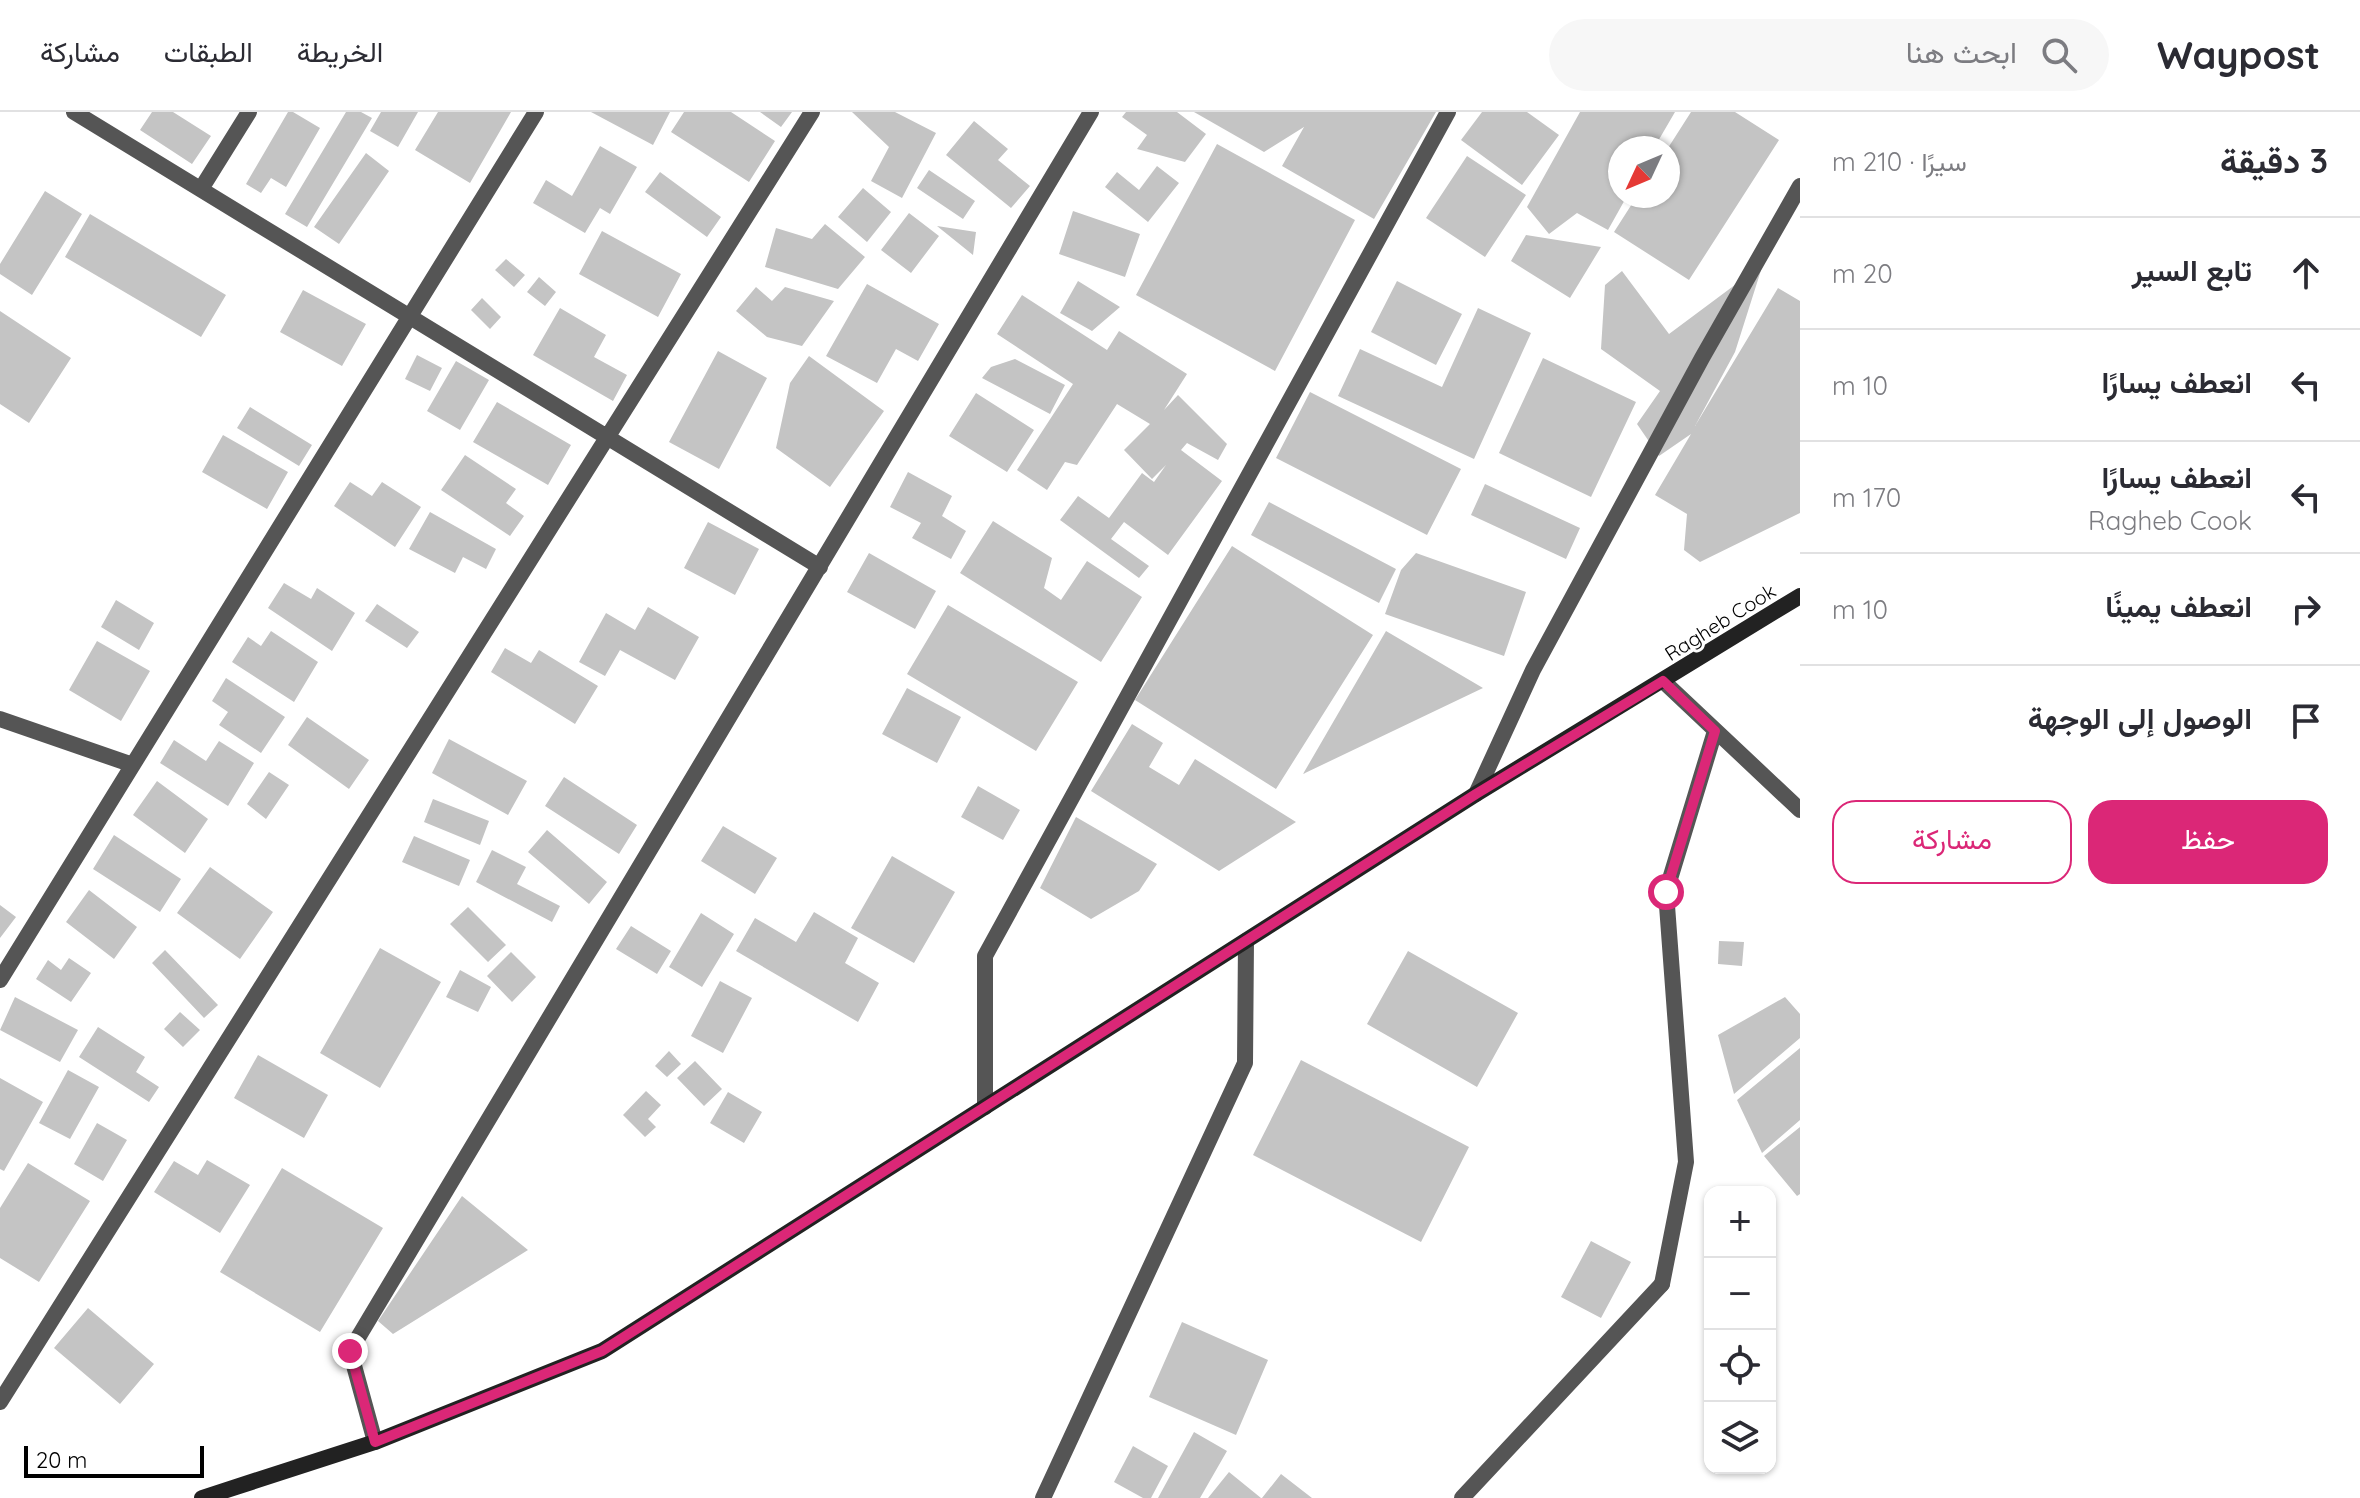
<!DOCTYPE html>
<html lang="ar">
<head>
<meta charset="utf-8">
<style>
	:root { --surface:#fff; --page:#f7f7f7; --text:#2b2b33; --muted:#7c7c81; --line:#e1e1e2; --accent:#db2777 }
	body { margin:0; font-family:Quicksand,Vazirmatn,sans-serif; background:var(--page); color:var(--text); direction:rtl }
	.controls { position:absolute; right:24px; bottom:24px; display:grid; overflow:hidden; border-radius:16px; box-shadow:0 2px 6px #0004 }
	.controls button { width:72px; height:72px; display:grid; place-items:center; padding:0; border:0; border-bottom:2px solid var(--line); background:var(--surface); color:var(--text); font:40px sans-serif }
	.compass { position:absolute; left:1608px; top:24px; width:72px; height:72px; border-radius:50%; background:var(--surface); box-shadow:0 2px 6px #0004; rotate:226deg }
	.scale { position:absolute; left:24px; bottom:20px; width:180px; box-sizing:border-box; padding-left:8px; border:4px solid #000; border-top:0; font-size:22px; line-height:28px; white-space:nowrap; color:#000; -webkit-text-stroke:6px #fff; paint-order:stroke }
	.stop { position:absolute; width:24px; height:24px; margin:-18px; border:6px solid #db2777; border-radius:50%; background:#fff }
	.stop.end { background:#db2777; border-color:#fff; box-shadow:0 2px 8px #0008 }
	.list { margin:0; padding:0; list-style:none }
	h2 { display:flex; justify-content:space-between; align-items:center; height:104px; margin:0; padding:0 32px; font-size:34px }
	h2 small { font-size:26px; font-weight:400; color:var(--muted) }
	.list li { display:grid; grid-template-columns:52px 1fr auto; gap:24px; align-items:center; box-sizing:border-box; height:112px; padding:0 32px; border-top:2px solid var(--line) }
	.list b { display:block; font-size:30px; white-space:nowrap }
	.list p { margin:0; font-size:26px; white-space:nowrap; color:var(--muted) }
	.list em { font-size:26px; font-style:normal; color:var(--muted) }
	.actions { display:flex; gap:16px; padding:24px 32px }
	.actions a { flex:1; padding:18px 0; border:2px solid var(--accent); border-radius:24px; text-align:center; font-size:28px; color:var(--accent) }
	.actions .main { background:var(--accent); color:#fff }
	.icon { flex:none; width:44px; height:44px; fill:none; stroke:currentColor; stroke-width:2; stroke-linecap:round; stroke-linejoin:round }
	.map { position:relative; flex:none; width:1800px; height:1386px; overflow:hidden; direction:ltr }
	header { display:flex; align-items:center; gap:48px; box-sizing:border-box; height:112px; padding:0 40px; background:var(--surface); border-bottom:2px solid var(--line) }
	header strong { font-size:38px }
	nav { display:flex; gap:44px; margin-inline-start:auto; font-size:28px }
	.search { width:560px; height:72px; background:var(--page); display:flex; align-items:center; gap:20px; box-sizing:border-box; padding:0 28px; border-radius:44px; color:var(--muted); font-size:30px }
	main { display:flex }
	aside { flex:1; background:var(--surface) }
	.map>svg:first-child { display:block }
	.building { fill:#c4c4c4 }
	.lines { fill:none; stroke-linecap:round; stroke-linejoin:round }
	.lane { stroke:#555; stroke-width:16 }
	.street { stroke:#555; stroke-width:16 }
	.secondary { stroke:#222; stroke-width:16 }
	.route { stroke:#db2777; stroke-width:10 }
	.labels { text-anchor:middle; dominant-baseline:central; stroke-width:6; stroke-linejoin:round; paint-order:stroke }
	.street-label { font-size:20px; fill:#000; stroke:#fff }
</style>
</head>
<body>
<header>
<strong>Waypost</strong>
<div class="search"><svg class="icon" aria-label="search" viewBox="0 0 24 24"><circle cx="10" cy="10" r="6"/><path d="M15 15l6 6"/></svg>ابحث هنا</div>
<nav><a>الخريطة</a><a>الطبقات</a><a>مشاركة</a></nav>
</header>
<main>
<aside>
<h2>3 دقيقة<small>سيرًا · 210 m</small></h2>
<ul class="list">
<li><svg class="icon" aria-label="ahead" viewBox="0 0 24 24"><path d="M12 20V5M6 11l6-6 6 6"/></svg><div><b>تابع السير</b></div><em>20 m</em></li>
<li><svg class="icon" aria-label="left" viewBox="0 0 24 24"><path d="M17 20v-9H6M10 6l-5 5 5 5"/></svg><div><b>انعطف يسارًا</b></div><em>10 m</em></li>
<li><svg class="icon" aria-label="left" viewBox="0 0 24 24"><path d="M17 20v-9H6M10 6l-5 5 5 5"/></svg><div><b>انعطف يسارًا</b><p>Ragheb Cook</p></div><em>170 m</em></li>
<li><svg class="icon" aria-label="right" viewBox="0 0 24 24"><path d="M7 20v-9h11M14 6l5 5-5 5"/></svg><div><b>انعطف يمينًا</b></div><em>10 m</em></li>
<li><svg class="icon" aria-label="arrive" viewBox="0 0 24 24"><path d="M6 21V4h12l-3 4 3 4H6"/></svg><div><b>الوصول إلى الوجهة</b></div></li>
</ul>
<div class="actions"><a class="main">حفظ</a><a>مشاركة</a></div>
</aside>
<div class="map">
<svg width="1800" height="1386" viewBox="0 0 1800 1386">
	<rect width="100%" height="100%" fill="#fff"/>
	<path class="building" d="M152,0H173L211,24L192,52L140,18Z
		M288,0H293L320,16L286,75L271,66L261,81L246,72Z
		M346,0H361L372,6L307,115L285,102Z
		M381,0H418L398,35L370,19Z
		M438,0H511L470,71L415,38Z
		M591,0H670L653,33Z
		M684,0H731L775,29L749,70L671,20Z
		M760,0H792L781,15Z
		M852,0H895L936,21L902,86L871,69L889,35Z
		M1126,0H1177L1206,22L1185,50L1137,37L1147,23L1122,5Z
		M1194,0H1436L1374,107L1282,54L1304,15L1264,40Z
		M1482,0H1527L1559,23L1522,73L1461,28Z
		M1580,0H1675L1654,36H1620V84H1627L1608,118L1577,101L1549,122L1527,95Z
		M1691,0H1735L1779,28L1689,168L1614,120L1637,84H1668V36Z
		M974,9L1008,37L998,48L1030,74L1011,96L946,43Z
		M1217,32L1355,108L1275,259L1136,183Z
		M600,34L637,55L610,102L600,96L585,121L533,91L546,68L572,84Z
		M366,41L389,59L339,132L314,115Z
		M1467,44L1526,83L1485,145L1426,106Z
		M1157,54L1179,71L1148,110L1105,75L1117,60L1139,78Z
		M929,58L975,89L963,107L917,76Z
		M660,60L721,105L707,125L645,80Z
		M863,76L891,100L867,130L838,105Z
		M45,79L82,102L32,183L0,162V152Z
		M1073,99L1140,122L1125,165L1059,142Z
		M909,101L939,124L911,161L881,138Z
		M90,102L226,183L201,225L65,145Z
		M825,112L865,145L838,177L765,155L776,116L812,127Z
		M937,114L976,120L973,143Z
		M602,119L681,162L658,205L579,162Z
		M1526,123L1601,135L1570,186L1511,149Z
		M506,147L525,163L514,175L495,158Z
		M1763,152L1735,240L1695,314L1778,176L1800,189V401L1700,450L1684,438L1687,402L1655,383L1691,322L1659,344L1637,312L1660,279L1601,237L1605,173L1622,159L1669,222Z
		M539,165L556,180L545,194L527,180Z
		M1078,169L1120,195L1092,219L1060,201Z
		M1397,169L1462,202L1436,253L1371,220Z
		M867,172L939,212L918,249L896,237L877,271L826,244Z
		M756,175L772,189L785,175L834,189L802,234L767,225L736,199Z
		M303,178L366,212L342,254L280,220Z
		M1022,183L1107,238L1119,219L1187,262L1164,298L1178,283L1227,332L1218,348L1187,331L1181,338L1222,369L1168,443L1124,410L1111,427L1149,454L1139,466L1060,408L1078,384L1109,406L1142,361L1154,370L1166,353L1152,367L1124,338L1150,312L1117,292L1077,353L1065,350L1047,378L1017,358L1073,272L997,222Z
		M482,186L501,205L490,217L471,198Z
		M560,196L606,223L594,245L627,263L613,289L533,243Z
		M1478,196L1531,221L1474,347L1338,284L1360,237L1442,275Z
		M0,199L71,246L29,311L0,292Z
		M718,239L767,266L719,357L669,330Z
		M417,243L442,256L430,279L405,267Z
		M809,244L884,299L830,375L776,336L790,271Z
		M1543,246L1636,290L1591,385L1499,341Z
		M1015,247L1065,273L1050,302L982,266L991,255Z
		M456,249L489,268L460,318L427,299Z
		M1310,280L1461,357L1427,423L1276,346Z
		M976,281L1034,318L1007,360L949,324Z
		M497,290L571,333L548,373L473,330Z
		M250,295L312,333L299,354L237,316Z
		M223,323L288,360L267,397L202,360Z
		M465,343L516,377L506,391L524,404L510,424L441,378Z
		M908,360L952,384L942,404L966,419L951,447L912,426L921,411L890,395Z
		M350,370L372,384L382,370L421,395L395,435L334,394Z
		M1485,372L1580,416L1566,447L1471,403Z
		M1269,390L1396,457L1379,491L1251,423Z
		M430,400L496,437L486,457L463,445L455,461L409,437Z
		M993,409L1052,446L1044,476L1061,488L1087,449L1142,485L1101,550L960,461Z
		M708,410L759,437L735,483L684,456Z
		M1232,434L1373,523L1276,677L1135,588Z
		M869,441L936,479L915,517L847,480Z
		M1416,441L1526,480L1504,544L1385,502L1401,458Z
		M284,471L311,487L317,476L355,501L332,539L268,496Z
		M116,488L154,511L139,538L101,515Z
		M377,492L419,520L407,536L365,509Z
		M948,493L1078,570L1036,639L907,562Z
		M648,495L699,525L675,568L620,538L605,564L579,550L606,501L635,518Z
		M271,519L318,550L294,590L232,550L248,525L261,534Z
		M1386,519L1483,576L1303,662Z
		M97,529L150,559L121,609L69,578Z
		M505,536L531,551L539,538L598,574L575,612L491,560Z
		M226,566L285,605L261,641L219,613L228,600L212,589Z
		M907,576L961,605L937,651L882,622Z
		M307,605L369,648L349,677L288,633Z
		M1132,612L1163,631L1149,655L1179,673L1195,647L1296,710L1219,759L1091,679Z
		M449,627L527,669L508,703L432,661Z
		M174,628L206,649L219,629L254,651L228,694L160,651Z
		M269,660L289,673L266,707L247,692Z
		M564,665L637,713L619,742L545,694Z
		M157,669L208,707L185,741L133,703Z
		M978,674L1020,698L1003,728L961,705Z
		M433,687L489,709L480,733L424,710Z
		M1076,705L1157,752L1139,779L1091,807L1040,776Z
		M723,714L777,746L755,782L701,749Z
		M547,718L607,770L589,792L528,740Z
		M114,723L181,767L160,800L93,757Z
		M414,724L470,748L459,774L402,750Z
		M492,738L526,755L517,772L560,794L552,810L476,770Z
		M892,744L955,780L914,851L851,816Z
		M210,755L273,800L240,847L177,801Z
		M89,778L137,815L114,847L66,810Z
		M0,793L16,805L0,826Z
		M468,795L506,833L488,850L450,812Z
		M814,800L858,826L845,851L879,871L858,910L736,839L755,806L796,830Z
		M701,801L734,822L702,875L669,855Z
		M631,814L671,839L657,862L616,837Z
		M1719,829L1744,830L1742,854L1718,852Z
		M380,836L441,870L380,976L320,941Z
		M165,838L218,893L204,906L152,851Z
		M1408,839L1518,901L1477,975L1367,912Z
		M511,840L536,865L512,890L487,864Z
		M69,846L91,861L71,890L36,867L48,848L61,858Z
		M460,858L491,875L478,900L446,885Z
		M720,869L752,886L723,941L691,924Z
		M15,885L78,918L60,950L0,918Z
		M1785,885L1800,902V926L1734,982L1718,923Z
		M180,900L200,918L183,935L164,917Z
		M98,915L145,945L136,960L159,975L149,990L79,945Z
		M1800,936V1008L1762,1041L1737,988Z
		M669,939L681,952L667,965L655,954Z
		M258,943L328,983L304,1026L234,986Z
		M1301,948L1469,1035L1421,1130L1253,1043Z
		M695,949L722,977L704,994L677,966Z
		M68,958L99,975L70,1027L39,1011Z
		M0,966L43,990L4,1059L0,1057Z
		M646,979L661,993L648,1007L656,1015L645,1025L623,1003Z
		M728,980L762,1000L744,1031L710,1011Z
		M97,1011L127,1028L103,1069L74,1052Z
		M1800,1015V1082L1797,1084L1764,1044Z
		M207,1048L250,1073L220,1121L154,1080L174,1049L198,1063Z
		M28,1051L90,1089L39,1170L0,1146V1096Z
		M282,1056L383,1116L320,1220L220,1160Z
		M462,1084L528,1138L393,1222L378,1209Z
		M1591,1129L1631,1150L1601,1206L1561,1185Z
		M88,1196L154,1252L120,1292L54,1236Z
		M1182,1210L1268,1248L1236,1323L1149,1285Z
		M1194,1320L1227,1339L1200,1386H1158Z
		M1133,1334L1168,1354L1151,1386H1143L1114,1370Z
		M1229,1360L1261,1386H1208Z
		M1281,1362L1312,1386H1262Z"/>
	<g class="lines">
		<path class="lane" d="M1462,1386L1662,1172"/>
		<path class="street" d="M74,0L820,455
			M201,77L249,0
			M1663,569L1800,698
			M0,607L133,653
			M1476,682L1533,558L1702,246L1800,74
			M0,868L536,0
			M985,995V844L1448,0
			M1662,1172L1686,1050L1666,780L1715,619
			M0,1290L812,0
			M375,1330L350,1239L1091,0
			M1043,1386L1245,951L1246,829"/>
		<path class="secondary" d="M202,1386L375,1330L602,1239L1476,682L1800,484"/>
	</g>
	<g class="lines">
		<path class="route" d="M350,1239L375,1330L602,1239L1476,682L1663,569L1715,619L1666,780"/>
	</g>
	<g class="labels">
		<g class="street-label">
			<text transform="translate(1720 510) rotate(-32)">Ragheb Cook</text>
		</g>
	</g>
</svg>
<div class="controls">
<button>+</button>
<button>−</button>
<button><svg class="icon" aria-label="locate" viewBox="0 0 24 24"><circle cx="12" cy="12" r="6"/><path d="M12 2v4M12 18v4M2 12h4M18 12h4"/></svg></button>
<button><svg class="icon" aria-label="layers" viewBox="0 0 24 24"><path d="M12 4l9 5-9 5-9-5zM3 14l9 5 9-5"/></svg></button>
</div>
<svg class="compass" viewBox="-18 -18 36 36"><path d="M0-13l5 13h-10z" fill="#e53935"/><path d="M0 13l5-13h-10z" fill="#7c7c81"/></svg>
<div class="scale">20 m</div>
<div class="stop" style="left:1666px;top:780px"></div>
<div class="stop end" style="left:350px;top:1239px"></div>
</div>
</main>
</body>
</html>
